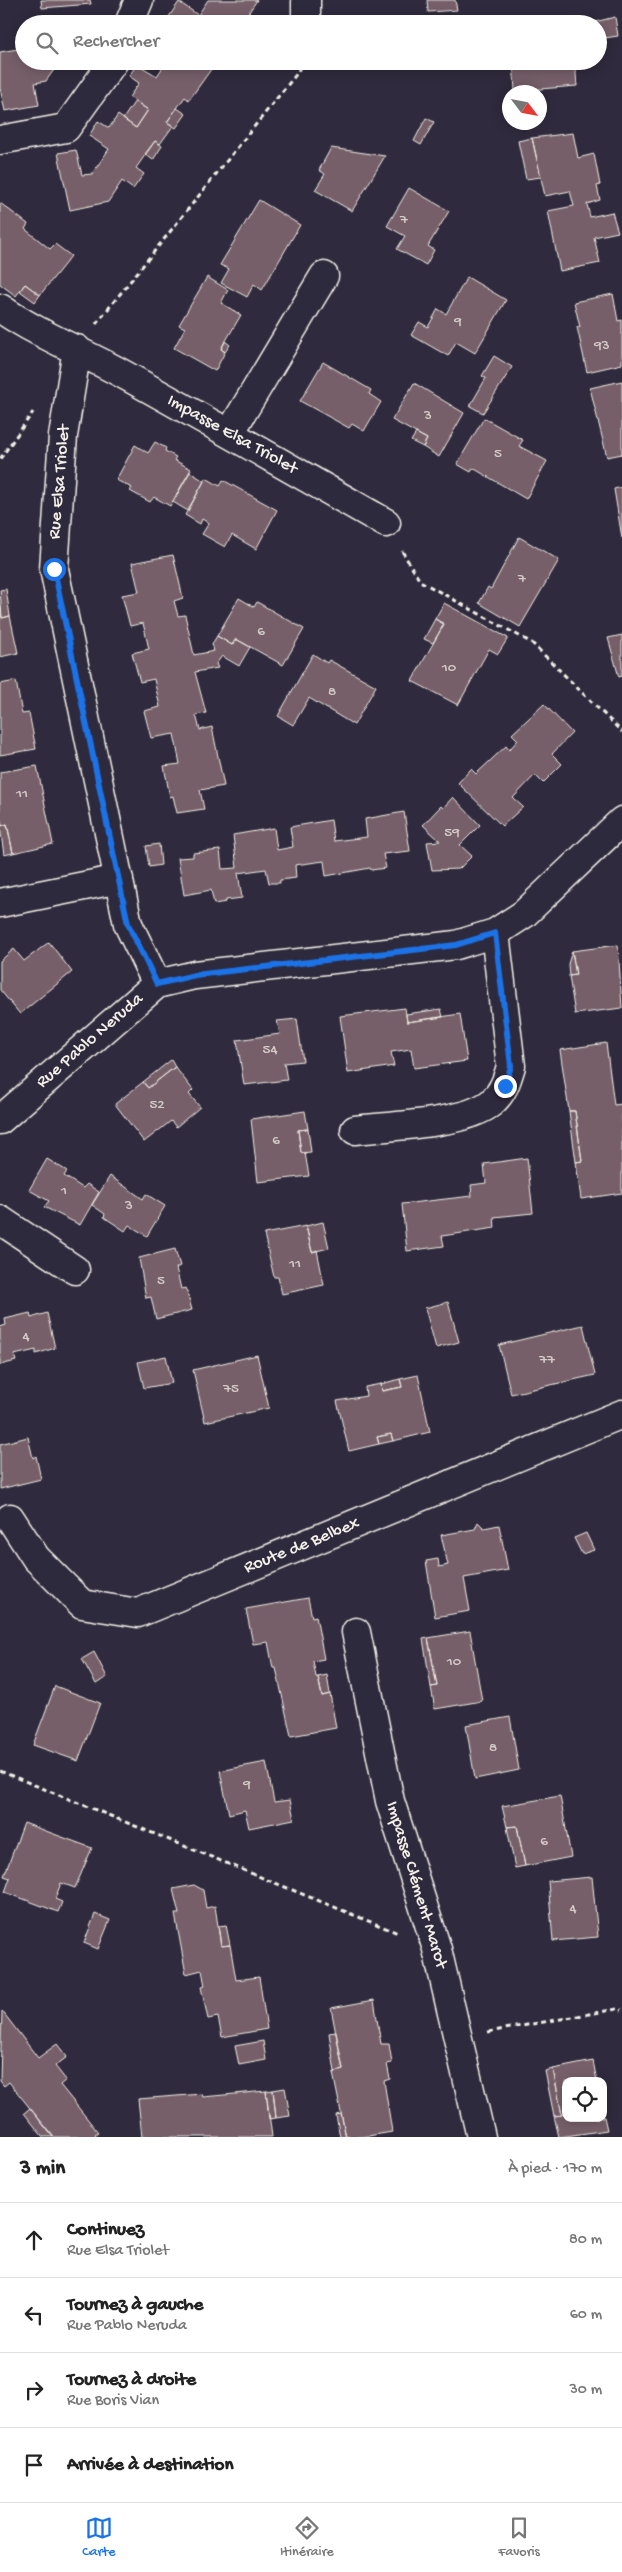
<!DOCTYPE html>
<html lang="fr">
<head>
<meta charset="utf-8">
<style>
	:root { --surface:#fff; --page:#f2f2f2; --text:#222; --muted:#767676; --line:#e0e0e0; --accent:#1a73e8 }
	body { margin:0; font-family:"Gochi Hand",sans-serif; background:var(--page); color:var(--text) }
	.controls { position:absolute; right:15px; bottom:15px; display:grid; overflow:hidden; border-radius:10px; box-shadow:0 2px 12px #0003 }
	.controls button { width:45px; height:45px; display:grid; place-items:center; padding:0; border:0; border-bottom:1px solid var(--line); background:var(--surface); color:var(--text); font:25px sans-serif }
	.compass { position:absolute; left:502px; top:85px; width:45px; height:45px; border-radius:50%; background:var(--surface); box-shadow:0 2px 12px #0003; rotate:122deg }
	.stop { position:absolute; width:15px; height:15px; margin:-11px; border:4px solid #1a73e8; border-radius:50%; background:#fff }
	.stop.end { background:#1a73e8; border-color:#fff; box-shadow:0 1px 5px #0008 }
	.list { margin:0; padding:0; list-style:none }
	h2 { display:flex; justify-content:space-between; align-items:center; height:65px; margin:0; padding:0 20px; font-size:21px }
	h2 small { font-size:16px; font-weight:400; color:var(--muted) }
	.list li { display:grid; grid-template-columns:32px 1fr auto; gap:15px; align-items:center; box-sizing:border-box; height:75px; padding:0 20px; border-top:1px solid var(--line) }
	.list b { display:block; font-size:19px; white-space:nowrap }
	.list p { margin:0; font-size:16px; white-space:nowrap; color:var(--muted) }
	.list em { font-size:16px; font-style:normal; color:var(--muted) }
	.icon { flex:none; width:28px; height:28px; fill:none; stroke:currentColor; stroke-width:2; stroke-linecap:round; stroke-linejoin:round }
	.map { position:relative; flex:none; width:622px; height:2137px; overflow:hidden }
	.search { position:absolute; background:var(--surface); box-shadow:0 2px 12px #0003; left:15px; right:15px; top:15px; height:55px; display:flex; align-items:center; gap:12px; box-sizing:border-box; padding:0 18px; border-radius:28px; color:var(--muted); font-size:19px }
	.sheet { height:365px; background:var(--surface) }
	nav { display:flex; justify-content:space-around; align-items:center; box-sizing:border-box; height:70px; border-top:1px solid var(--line); background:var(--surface); font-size:14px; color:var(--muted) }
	nav a { display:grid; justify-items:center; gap:2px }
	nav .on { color:var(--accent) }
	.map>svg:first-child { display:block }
	.building { fill:#765e69; stroke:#f4f1e8 }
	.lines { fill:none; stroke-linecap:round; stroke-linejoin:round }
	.minor-casing { stroke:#f4f1e8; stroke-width:31 }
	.path { stroke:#f4f1e8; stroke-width:3; stroke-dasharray:5 4; stroke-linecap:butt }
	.minor { stroke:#2f2a3d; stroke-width:28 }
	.route { stroke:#1a73e8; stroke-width:6 }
	.labels { text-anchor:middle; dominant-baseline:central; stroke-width:4; stroke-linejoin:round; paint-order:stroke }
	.number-label { font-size:15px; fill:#d4ccc8 }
	.street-label { font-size:18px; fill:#f4f1e8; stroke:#2f2a3d }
</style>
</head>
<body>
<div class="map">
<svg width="622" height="2137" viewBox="0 0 622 2137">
	<rect width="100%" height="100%" fill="#2f2a3d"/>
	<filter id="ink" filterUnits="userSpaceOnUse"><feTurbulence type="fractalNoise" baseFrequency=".02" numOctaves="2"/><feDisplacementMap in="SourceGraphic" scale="10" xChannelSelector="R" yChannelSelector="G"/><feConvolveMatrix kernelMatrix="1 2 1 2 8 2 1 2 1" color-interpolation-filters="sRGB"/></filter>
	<g filter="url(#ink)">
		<path class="building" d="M41,0H90L91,4L42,8Z
			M208,0H257L241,24H164L179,2L198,15Z
			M427,0H455L457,10L428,12Z
			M615,17L618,36L598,39V24H587Z
			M24,48V61H48L56,67L46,81L35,83L39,105L5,111L0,88V52Z
			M167,61H207L206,63L212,68L189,100L185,97L177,108L167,122L173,126L160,144L155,141L136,168L144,174L133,189L122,181L108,202L70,210L58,153L76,150L82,175L92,174L109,149L89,136L98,121L109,128L118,115L136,128L148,110L129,97L139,83L129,76L137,64L157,76Z
			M513,61H575L577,86L515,91Z
			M135,101L148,110L136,128L123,119Z
			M177,108L186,114L176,128L167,122Z
			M426,118L434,122L421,145L414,141Z
			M573,133L578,158L594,154L600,185L597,186L600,200L587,204L590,217L612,212L618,232L594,237L600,263L560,271L548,211L574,206L570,191L545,196L532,138Z
			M532,138L541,177L526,179L518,141Z
			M155,141L162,146L153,160L145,154Z
			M331,148L385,156L352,211L315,190L325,174L319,170Z
			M409,188L449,211L428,246L434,250L426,265L397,249L405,236L387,226Z
			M259,200L300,225L262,290L254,284L247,297L221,283L229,269L220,265Z
			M0,203L28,224L25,229L50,249L55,244L71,256L40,295L25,284L16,296L0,284Z
			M207,277L228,290L221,303L241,315L221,349L225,352L215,371L174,348L185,328L179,325Z
			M467,277L506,300L475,353L456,342L448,356L411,335L419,322L428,327L438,309L446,314Z
			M25,284L40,295L35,302L20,291Z
			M613,294L618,321L622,320V364L587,372L577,327H580L574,302Z
			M225,341L230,345L225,352L221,349Z
			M494,356L512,367L483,413L470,406L486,378L482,376Z
			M323,362L371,390L369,394L381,402L364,431L352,424L349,428L300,401Z
			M622,381V454L607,457L590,388Z
			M414,383L464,413L439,457L423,447L427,439L392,420Z
			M484,418L523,440L519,446L547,461L526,499L473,468L471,472L457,464Z
			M416,433L427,439L423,447L411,441Z
			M155,442L166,448L165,451L176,457L174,460L191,469L170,506L154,497L150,502L130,491L132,488L116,480L135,445L148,453Z
			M190,472L204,481L188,511L173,502Z
			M206,478L220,486L223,480L277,510L256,549L232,535L225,547L202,534L209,523L202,519L200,524L185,515Z
			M622,487V538L614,489Z
			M519,537L559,560L520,627L479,603L488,587L491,589Z
			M173,555L183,598L174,601L178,616L185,615L194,655L214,651L212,644L217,636L232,645L236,639L250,647L239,666L222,656L216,664L218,668L195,672L206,713L196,715L200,730L212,727L224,786L200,790L204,809L177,813L173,796L170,797L164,766L180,764L174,734L151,738L144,711L160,707L154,679L140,682L132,653L149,649L143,623L130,626L122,595L139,592L132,563Z
			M6,589L10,616L2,618L0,590Z
			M239,598L254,607L257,602L304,629L283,665L236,639L232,645L217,636Z
			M444,603L508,638L498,654L489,649L458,705L412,681L444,624L435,619Z
			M0,605L2,618L10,616L18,653L0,657Z
			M435,619L444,624L433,643L424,639Z
			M622,635V676L619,677L608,638Z
			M313,654L327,663L329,660L376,686L354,725L309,698L293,725L278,716Z
			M16,681L22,714L29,713L36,749L0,755V684Z
			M544,704L572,733L552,754L562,764L543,783L535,775L513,798L523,807L502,826L458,783L471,769L476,774L506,746L509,750L518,740L512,734Z
			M37,766L53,844L13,853L7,824L2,826L0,816V772Z
			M453,797L480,825L460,845L472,856L459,869L432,870L427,842L440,841L423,825L441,806L443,808Z
			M404,812L410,851L383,854L386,868L371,870L370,868L326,876L324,861L295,865L296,878L280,880V883H269L266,869L238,873L242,898L226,900V902L214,904L211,890L184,895L178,858L193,857V853L220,850L222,869L237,868L233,835L274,828L277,850L293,847L290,827L331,820L334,841L367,837L365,819Z
			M7,824L13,853L4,855L0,826Z
			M159,844L161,865L149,867L146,846Z
			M49,942L72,972L20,1014L0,990V961L14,949L24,961Z
			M618,945L622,1008L575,1014L569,976L576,975L572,951Z
			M572,951L576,975L569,976L568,964Z
			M405,1008L407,1022L460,1014L467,1061L414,1068L411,1049L391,1052L394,1066L348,1073L340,1016Z
			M441,1009L443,1017L407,1022L406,1014Z
			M297,1019L303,1061L284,1063L287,1080L244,1085L237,1040L280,1034L277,1021Z
			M606,1043L614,1105L622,1104V1193L581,1199L576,1162L582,1161L575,1111H569L560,1050Z
			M171,1060L175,1067L148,1088L143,1082Z
			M175,1067L193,1090L189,1094L200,1107L176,1127L171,1121L144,1142L115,1104L143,1082L148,1088Z
			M305,1111L308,1129L298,1130L301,1153H305L309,1176L258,1182L251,1119Z
			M569,1111H575L582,1161L576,1162Z
			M308,1129L311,1152L301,1153L298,1130Z
			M527,1158L533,1213L494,1217L495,1228L442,1236L444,1246L407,1251L402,1204L472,1196L471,1185L486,1183L484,1164Z
			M47,1159L67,1171L64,1176L83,1188L87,1184L99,1192L80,1225L44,1207L49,1201L29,1190Z
			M110,1176L143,1199L146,1194L165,1206L147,1236L129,1225L125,1231L104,1217L105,1214L92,1205Z
			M323,1222L329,1248L312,1252L306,1226Z
			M306,1226L312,1252L317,1250L324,1285L282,1294L278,1277H274L264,1234Z
			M175,1249L180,1266L176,1268L181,1289L186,1288L192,1310L156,1319L151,1297L146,1298L139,1258Z
			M448,1302L459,1342L436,1348L425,1308Z
			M30,1313L31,1318L47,1313L55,1348L36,1354V1350L14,1355L16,1361L0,1365V1327L6,1325L5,1319Z
			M583,1325L595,1375L511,1394L499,1345Z
			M257,1355L269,1408L205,1422L193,1370Z
			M166,1356L172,1383L144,1388L138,1362Z
			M418,1375L430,1432L393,1441L391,1434L377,1437L379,1444L349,1451L337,1401L366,1396L365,1387L381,1384L382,1391L402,1387L400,1379Z
			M400,1379L402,1387L382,1391L381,1384Z
			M391,1434L393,1441L379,1444L377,1437Z
			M28,1437L33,1458L36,1456L41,1479L0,1489V1444Z
			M478,1522L484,1528L499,1525L508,1570L464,1578L470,1611L435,1617L426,1561L438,1559L439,1567L448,1565L441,1535L475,1529Z
			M586,1533L594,1550L582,1554L574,1538Z
			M308,1598L312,1617L316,1616L324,1659L313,1661L316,1677H318L322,1696L330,1694L336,1728L291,1736L276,1668H273L268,1642L253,1644L246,1609Z
			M470,1631L482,1701L435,1709L431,1687L437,1686L428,1638Z
			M428,1638L437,1686L431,1687L423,1639Z
			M94,1652L107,1677L96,1684L82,1659Z
			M327,1675L330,1694L322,1696L318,1677Z
			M55,1686L100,1703L78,1761L33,1745Z
			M510,1717L519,1770L475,1779L466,1725Z
			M266,1762L274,1802L290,1800L294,1819L249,1828L245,1810L229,1814L220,1771Z
			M560,1796L571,1857L525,1866L517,1826L507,1827L502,1806Z
			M24,1823L92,1848L75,1888L61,1883L55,1899L62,1902L58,1912L5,1892L10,1878L4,1876Z
			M517,1826L525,1866L515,1868L507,1827Z
			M592,1877L598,1937L553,1941L548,1881Z
			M194,1885L203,1890L206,1908L215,1906L221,1946L230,1945L236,1980L259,1977L267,2029L222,2037L218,2017L208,2019L201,1987L205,1986L202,1970L186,1974L175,1914H179L173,1889Z
			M95,1914L110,1920L98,1949L84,1943Z
			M226,1925L230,1945L221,1946L218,1926Z
			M374,2000L381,2044H389L392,2063L387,2064L390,2079L384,2081L392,2132L362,2137H346L333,2073L343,2070L331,2008Z
			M2,2011L38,2058L57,2044L67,2057L55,2066L66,2080L60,2085L98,2132L95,2134L97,2137H53L9,2082L4,2086L0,2081Z
			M336,2032L343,2070L335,2072L329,2033Z
			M263,2041L266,2060L239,2065L235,2046Z
			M593,2061L597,2081H566V2118H603V2112L607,2130L559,2137L554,2116L562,2115L553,2069Z
			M553,2069L562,2115L554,2116L545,2071Z
			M285,2088L290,2116L276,2118L273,2090Z
			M273,2090L276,2118L269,2119L266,2091Z
			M266,2091L272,2137H142L138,2099L202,2094L203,2097Z
			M30,2108L53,2136V2137H43L24,2113Z
			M341,2114L346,2137H340L336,2115Z"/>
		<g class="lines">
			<g class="minor-casing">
				<path id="minor" d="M129,24L139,0
					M306,24V0
					M0,140L66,128L114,61
					M0,308C37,334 81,351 121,373C210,422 298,473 386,523
					M77,349L63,436L54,569L128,924L157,984
					M230,433L324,276
					M0,903L119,879
					M0,1120L157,984L195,975L456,945L495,933L524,914L622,821
					M355,1130C390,1126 465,1124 491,1103C503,1093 507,1080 511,1066L495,933
					M0,1220L75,1270
					M10,1518L36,1558L82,1604L138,1613L622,1414
					M356,1632L390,1801L437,1949L481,2137"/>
			</g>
			<path class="path" d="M96,324L298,72L302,61
				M0,459L33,412
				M402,551L420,581L532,643L622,732
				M0,1771L398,1933
				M488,2032L617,2009L622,2010"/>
			<use href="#minor" class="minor"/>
		</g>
	</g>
	<g class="lines" filter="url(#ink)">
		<path class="route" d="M54,569L128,924L157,984L195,975L456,945L495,933L511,1066L505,1086"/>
	</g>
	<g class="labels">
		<g class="number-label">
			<text x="404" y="220">7</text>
			<text x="458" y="322">9</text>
			<text x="602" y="346">93</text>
			<text x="428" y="416">3</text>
			<text x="498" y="454">5</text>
			<text x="522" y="579">7</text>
			<text x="261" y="632">6</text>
			<text x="449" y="668">10</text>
			<text x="332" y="692">8</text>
			<text x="22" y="794">11</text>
			<text x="452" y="833">59</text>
			<text x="270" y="1050">54</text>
			<text x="157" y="1105">52</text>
			<text x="276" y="1141">6</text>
			<text x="64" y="1191">1</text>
			<text x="129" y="1206">3</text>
			<text x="295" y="1264">11</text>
			<text x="161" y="1281">5</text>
			<text x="26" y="1337">4</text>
			<text x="547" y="1360">77</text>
			<text x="231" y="1389">75</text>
			<text x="454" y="1662">10</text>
			<text x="493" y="1748">8</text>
			<text x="247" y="1785">9</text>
			<text x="544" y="1842">6</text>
			<text x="573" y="1909">4</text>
		</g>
		<g class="street-label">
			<text transform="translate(232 435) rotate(29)">Impasse Elsa Triolet</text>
			<text transform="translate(60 482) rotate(-85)">Rue Elsa Triolet</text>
			<text transform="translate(90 1041) rotate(-41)">Rue Pablo Neruda</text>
			<text transform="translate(302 1546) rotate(-22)">Route de Belbex</text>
			<text transform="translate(416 1885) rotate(73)">Impasse Clément Marot</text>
		</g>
	</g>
</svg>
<div class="controls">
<button><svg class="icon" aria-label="locate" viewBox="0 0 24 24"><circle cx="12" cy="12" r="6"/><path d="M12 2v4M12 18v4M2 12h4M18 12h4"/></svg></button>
</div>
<svg class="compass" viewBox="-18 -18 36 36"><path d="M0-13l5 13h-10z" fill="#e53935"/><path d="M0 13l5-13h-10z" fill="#767676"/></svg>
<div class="stop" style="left:54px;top:569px"></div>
<div class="stop end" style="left:505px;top:1086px"></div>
<div class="search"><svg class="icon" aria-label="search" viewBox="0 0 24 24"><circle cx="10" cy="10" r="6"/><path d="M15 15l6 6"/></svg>Rechercher</div>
</div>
<section class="sheet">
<h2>3 min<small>À pied · 170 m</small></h2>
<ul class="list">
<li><svg class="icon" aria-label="ahead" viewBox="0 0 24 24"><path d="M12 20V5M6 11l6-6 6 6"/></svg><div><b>Continuez</b><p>Rue Elsa Triolet</p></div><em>80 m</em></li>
<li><svg class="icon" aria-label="left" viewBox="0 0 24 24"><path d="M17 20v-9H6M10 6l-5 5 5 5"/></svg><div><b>Tournez à gauche</b><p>Rue Pablo Neruda</p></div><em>60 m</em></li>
<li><svg class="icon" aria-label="right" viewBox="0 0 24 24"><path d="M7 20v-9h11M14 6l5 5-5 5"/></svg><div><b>Tournez à droite</b><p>Rue Boris Vian</p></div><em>30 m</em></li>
<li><svg class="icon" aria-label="arrive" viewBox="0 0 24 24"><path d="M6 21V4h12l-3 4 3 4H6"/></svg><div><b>Arrivée à destination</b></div></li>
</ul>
</section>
<nav>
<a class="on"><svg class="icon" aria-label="map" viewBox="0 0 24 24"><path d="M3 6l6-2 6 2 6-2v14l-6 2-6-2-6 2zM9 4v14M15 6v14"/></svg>Carte</a>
<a><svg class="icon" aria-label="directions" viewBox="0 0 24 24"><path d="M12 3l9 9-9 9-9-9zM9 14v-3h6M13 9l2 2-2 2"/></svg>Itinéraire</a>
<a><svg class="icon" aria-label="saved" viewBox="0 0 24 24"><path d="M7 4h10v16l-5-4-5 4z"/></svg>Favoris</a>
</nav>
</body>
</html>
